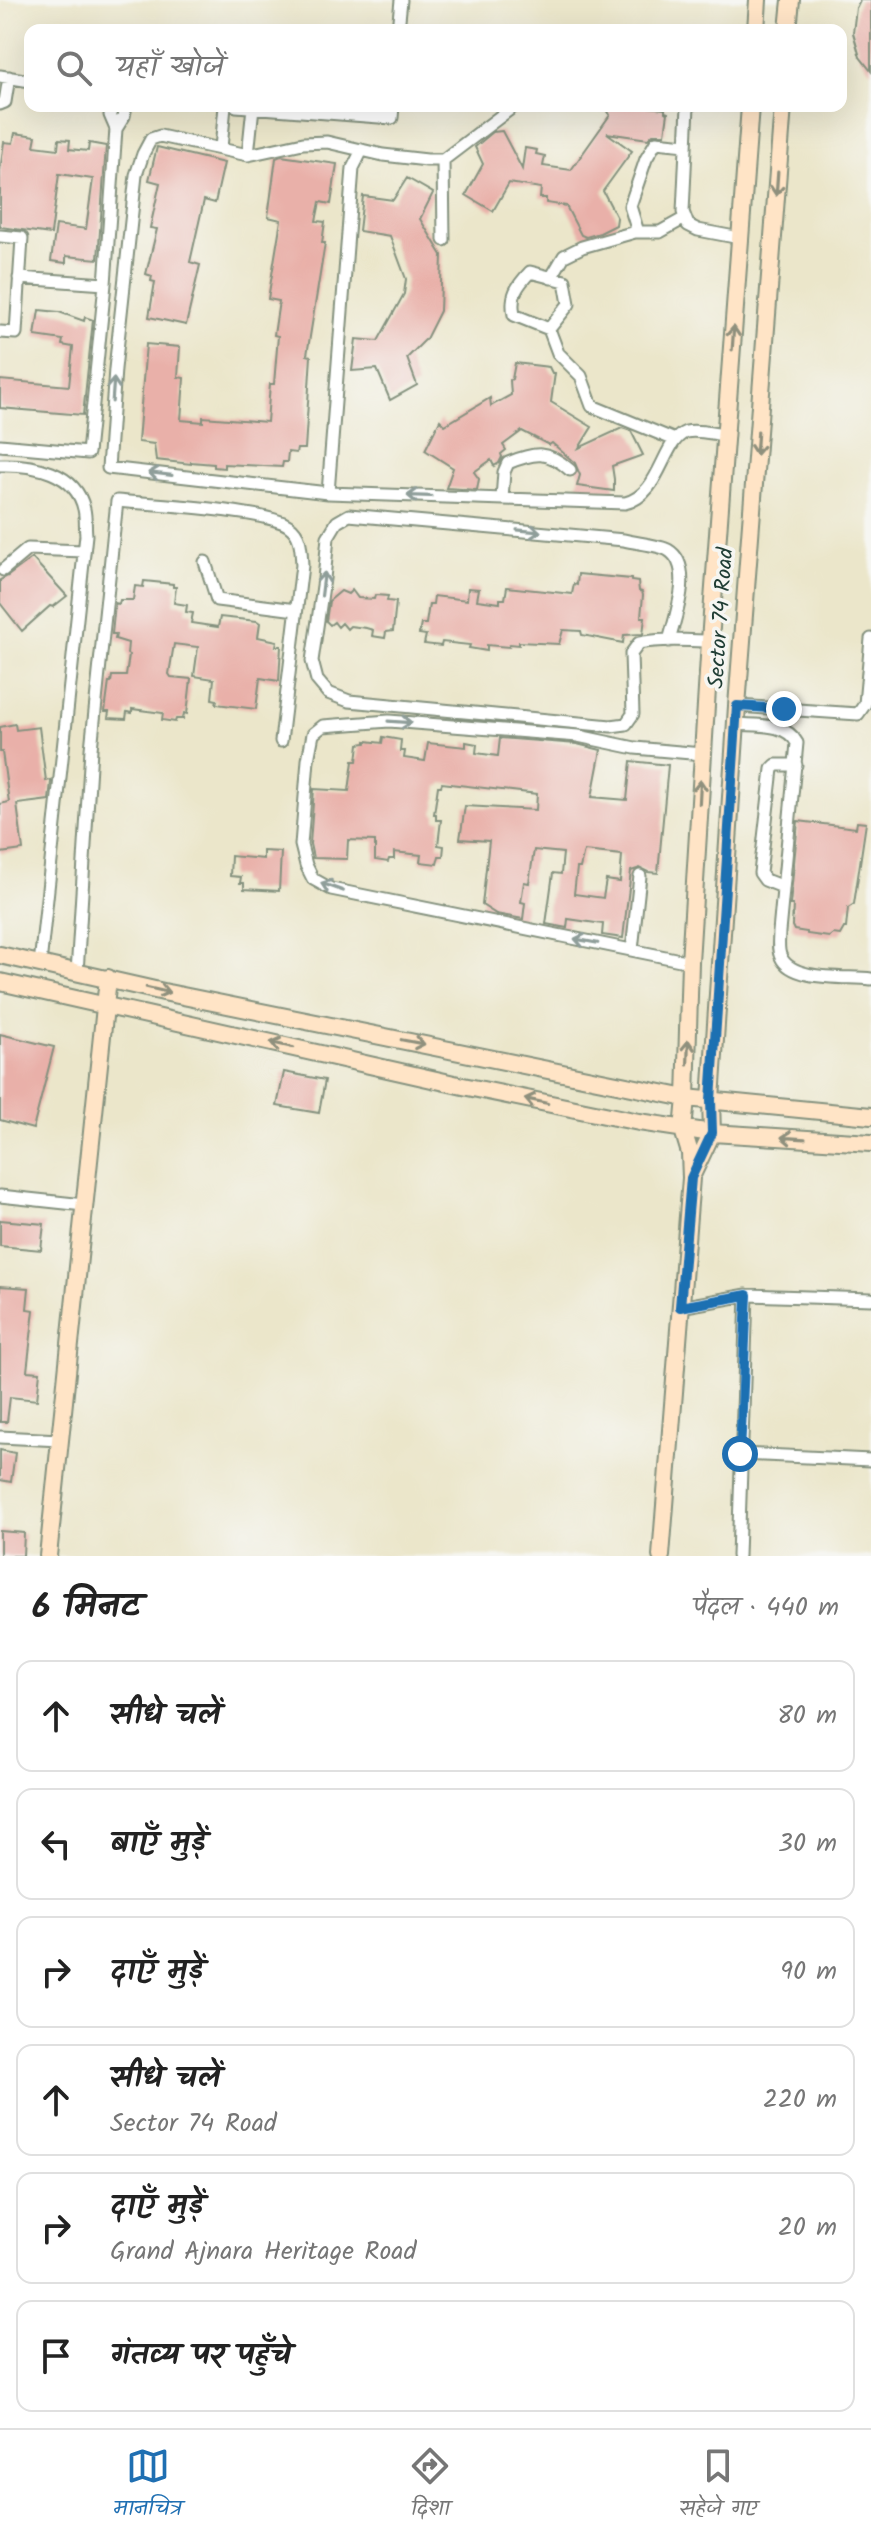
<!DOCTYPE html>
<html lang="hi">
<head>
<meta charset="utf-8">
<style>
	:root { --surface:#fff; --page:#f2f2f2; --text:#222; --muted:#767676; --line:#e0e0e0; --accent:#1f6fb2 }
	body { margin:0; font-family:Kalam,"Playpen Sans Deva",sans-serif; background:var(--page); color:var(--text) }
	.stop { position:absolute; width:24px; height:24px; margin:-18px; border:6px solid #1f6fb2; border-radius:50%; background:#fff }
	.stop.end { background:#1f6fb2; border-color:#fff; box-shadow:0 2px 8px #0008 }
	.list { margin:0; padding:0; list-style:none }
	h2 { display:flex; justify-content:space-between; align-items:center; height:104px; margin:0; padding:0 32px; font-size:34px }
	h2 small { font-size:26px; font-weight:400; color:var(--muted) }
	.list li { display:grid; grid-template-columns:52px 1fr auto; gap:24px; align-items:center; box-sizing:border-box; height:112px; margin:0 16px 16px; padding:0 16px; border:2px solid var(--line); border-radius:16px }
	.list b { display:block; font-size:30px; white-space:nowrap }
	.list p { margin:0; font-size:26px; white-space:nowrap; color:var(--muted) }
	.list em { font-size:26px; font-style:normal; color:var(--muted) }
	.icon { flex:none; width:44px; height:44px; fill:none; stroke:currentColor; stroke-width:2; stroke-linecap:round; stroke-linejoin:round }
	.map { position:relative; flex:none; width:871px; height:1556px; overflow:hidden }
	.search { position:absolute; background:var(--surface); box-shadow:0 8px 32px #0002; left:24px; right:24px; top:24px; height:88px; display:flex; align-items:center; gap:20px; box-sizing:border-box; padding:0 28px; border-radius:16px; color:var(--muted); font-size:30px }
	.sheet { height:872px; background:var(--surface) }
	nav { display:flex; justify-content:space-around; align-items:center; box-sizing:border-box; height:112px; border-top:2px solid var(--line); background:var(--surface); font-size:22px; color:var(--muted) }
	nav a { display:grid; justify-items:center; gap:4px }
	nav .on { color:var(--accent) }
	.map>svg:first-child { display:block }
	.building { fill:#e9b0a9; fill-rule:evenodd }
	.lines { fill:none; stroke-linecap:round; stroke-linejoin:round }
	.street-casing { stroke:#85927f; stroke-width:15 }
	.secondary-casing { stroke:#85927f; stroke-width:20 }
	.street { stroke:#fff; stroke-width:11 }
	.secondary { stroke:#ffe4c6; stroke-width:16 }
	.oneway { stroke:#8f907d }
	.oneway2 { stroke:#8f9e9a }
	.route { stroke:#1f6fb2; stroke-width:10 }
	.labels { text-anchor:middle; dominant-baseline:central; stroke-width:7; stroke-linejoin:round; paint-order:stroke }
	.street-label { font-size:22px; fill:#1f3d34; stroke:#f6f6f2 }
</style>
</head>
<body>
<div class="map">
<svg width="871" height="1556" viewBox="0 0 871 1556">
	<rect width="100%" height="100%" fill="#f6f6f2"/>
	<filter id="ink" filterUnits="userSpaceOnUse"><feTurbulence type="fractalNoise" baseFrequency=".0125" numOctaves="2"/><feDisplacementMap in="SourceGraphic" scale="16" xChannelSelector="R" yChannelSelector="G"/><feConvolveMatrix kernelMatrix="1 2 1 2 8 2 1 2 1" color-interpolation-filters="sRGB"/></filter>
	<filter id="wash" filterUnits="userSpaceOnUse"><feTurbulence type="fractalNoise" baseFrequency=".006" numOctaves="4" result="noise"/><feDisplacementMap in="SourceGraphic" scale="32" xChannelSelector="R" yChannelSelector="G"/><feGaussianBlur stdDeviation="1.8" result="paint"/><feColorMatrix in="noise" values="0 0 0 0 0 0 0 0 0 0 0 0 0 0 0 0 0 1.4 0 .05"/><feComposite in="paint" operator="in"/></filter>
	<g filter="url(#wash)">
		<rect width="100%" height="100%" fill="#ebe6ca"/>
		<g id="blocks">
			<path class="building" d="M860,0H871V71L860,57L853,33L856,8Z
				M605,106H640L665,109V112L668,113L665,134H653L648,139L607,133L632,151L603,191L617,218L616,225L600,233L586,237L581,235L566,206L546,203V198H540L541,188L509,183L493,211L466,195L483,164L475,147L493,132L502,131L522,169L525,148L537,150L536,154L545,156L543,166L571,170L610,115Z
				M15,133L36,136L34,146L58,149L59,139L70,140L69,149L88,151L89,143L106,146L98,259L66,256V263L51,261L56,225L86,229L93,179L59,174L51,234L0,227V171L4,142L13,143Z
				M157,147L224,163L215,203L204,200L190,262L200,265L186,325L149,317L155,282L151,281L152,276L146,274L157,229L150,228L160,183L149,180Z
				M281,156L337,164L331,204L320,202L316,221L325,222L322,243H325L307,355L311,356L305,449H297L296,453L288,452L287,462H283L282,467L224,464V468L214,467V464L191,462V464L156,460L154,444L138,442L146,344L180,347L178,377L184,378L181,420L203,422V417L267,422L270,384H274L278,336L274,335L279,301L268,299L281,220L268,217L276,158Z
				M407,178L433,193L420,219L442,255L440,311L426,339L407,358L417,385L390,400L377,369L352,371L356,339L378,341L404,294L406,279L390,236L359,231L363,196L393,200Z
				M39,310L59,312L84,321L85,317L93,320L83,415L0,408V380L69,386L73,347L62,345L63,340L35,336Z
				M515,363L549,367L552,373H555L551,402L592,427L579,448L622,428L631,431L643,455L612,466L614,479V491L577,486L580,475L575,463L552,443L549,445L522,431L503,445L506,450L501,454L502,457L499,463L494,466L491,460L474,472L479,479L477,490L446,488L453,468L425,450L440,420L445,425L490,398L491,406L511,395L510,380L512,379Z
				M32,558L67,596L53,607L50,606L22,631L0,603V580L8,576Z
				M578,574L631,579V581L638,582L639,591L642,592L643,595L641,617H645L643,634L624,635L623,643L582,635L581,631L563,630L559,644L519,642V645L510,644L509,647L487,645V651L469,648L470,645L442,642L441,646L424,644L426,635L419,634L421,624H426L429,604H433L434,596L467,600L468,588L479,589L477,600L500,603V599H505L507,587L572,594L574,584L577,585Z
				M144,581L173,584V587H176L174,603L187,605L186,612L193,613L191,623L218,627L220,617L257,621L260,623L258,637L277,641L276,646H281L279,681L260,678L256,709L216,704L217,700L212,699L214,679L194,676L198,647L174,644L169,674L171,677L191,679L187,714L184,713L183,719H176L175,722L162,720L163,713L132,709V713L127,712L126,719L108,718L109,712H105L109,682H111L112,676H126L129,655L127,654L128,643L115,639L116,634H112L115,603L119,604L120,600H133L135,586L143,587Z
				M352,590L358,598L374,599L375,595L388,596L387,601L396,602L393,631L386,632L385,638L372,636L373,630L366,628L350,626L347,629L342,623L338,627L334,622L330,625L326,621L329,601L341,591L348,594Z
				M15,724L16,730L39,727L46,781L51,780V782L49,800L17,804L23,850L0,853V804L9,802L2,752H0V727Z
				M383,737L401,740L400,751H405L404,758L425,761L428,743L466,747V742L477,744L476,753L498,756L500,738L577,744L601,750L592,797L627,800L631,761L668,765L658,873L648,872L640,868L631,871L623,938L602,935L603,924L568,919L567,928L546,924L553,873L561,874L563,853L534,850L529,883L524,882L521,902L525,903L523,919L496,914L482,905L489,841L460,839L465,806L536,810L537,794L442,783L441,786H438L434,814H436V820H441L438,845L444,846L443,856H439L437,864L420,862L421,855L394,852V859H389L388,862L375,860V841L348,840L347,859L313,858L310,844L314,789L349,791L353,761H357L359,744L366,743V741L382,743ZM584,851L622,855L620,882L606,880L603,898L574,894L577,868H580Z
				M798,821L856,828L857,822L866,823L854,904L848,908L846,928H844L840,935L833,934L829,937L807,934V932L794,930L792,926L793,905H790Z
				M263,851L281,852L279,891L244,889V883H240L241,877L230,876L231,856L263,859Z
				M0,1034L54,1047L33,1129L0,1120Z
				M284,1072L325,1080L319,1113L277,1106Z
				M0,1220L44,1224L41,1250L0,1246Z
				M0,1286L29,1288L27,1309L34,1310L27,1371L40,1372L37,1400L10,1397L7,1422H0Z
				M0,1450L15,1453L11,1482L0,1480Z
				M0,1531L24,1533L23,1556H0Z"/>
		</g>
	</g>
	<g filter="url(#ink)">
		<use href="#blocks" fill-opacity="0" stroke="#85927f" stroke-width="2"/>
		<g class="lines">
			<g class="street-casing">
				<path id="street" d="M398,30L401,0
					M0,76L30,81
					M0,104L5,102L9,77
					M236,106L392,118L393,106
					M514,106L443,160H427L383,155L327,142L303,143L248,155L160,136L151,139L143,154L136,175L115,369L108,468L328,493L625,503C661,495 662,441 686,432C697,429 714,434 725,435
					M688,106L683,212L688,225L698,230L740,238
					M116,129L124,116L126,106
					M221,148L225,106
					M248,155L253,107
					M443,160L444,240
					M638,232L630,206L646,159L656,142L686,145
					M0,236L22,238L16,333L0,332
					M19,278L105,284L116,129L110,115L111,106
					M551,278L564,256L582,247L635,232H660L685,218
					M549,329L514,315C510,295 517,286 530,272L565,281L569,304L549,329L558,353L581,376L592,406L675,440
					M0,445L88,453L105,284
					M0,465C33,464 76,472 84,509C86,517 85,527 86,535L40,964
					M328,493L353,168L362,150
					M502,499L504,472L508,463C535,452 548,450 570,470
					M205,562L217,600L296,610
					M3,570L28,549L84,551
					M669,641C675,617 695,566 668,550C660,545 635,543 624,540L349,515L337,522L328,537L324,579L312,661L317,680L328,693L349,701L611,726L626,724L633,714L631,654L639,643C662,638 687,641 710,641
					M737,706L858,714L865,704L871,639
					M736,724C757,726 786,722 797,743L779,932C779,940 777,950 781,957C792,982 847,976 871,979
					M783,887L765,880L760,873L772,769L776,765H796
					M632,950L640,876
					M690,962L331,889L313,879L306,865L301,845L308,760L313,734L323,726L389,721L578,736L635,748L702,754
					M77,973L91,749L117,501C150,504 267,510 289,526C302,535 301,551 302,565L281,741
					M0,1196L84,1205
					M680,1307L747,1295L871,1299
					M0,1437L60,1440
					M740,1454L871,1460
					M738,1556L747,1295"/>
			</g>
			<g class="secondary-casing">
				<path id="secondary" d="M756,30L758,0
					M788,30L791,0
					M0,955L168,993L686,1098L871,1116
					M0,982L463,1086L639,1122L712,1133L871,1143
					M693,1173L712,1133L711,1100L737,706L783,106
					M48,1556L108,978
					M661,1556L691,1178L690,1153L683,1130L686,1098L690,962L710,641L750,106"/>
			</g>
			<use href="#street" class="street"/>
			<use href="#secondary" class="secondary"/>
		</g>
		<defs><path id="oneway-shaft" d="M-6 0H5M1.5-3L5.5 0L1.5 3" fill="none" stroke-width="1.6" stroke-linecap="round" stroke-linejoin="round" transform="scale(2)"/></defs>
		<g class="oneway">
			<use href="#oneway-shaft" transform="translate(777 184) rotate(94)"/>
			<use href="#oneway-shaft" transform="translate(733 338) rotate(-86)"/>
			<use href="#oneway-shaft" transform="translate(757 443) rotate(94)"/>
			<use href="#oneway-shaft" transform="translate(700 792) rotate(-87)"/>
			<use href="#oneway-shaft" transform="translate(158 990) rotate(13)"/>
			<use href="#oneway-shaft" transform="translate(413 1042) rotate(11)"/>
			<use href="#oneway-shaft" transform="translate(282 1045) rotate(-167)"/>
			<use href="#oneway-shaft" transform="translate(688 1052) rotate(-88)"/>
			<use href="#oneway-shaft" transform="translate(536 1101) rotate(-168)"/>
			<use href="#oneway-shaft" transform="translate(793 1138) rotate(-176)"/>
		</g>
		<g class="oneway2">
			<use href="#oneway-shaft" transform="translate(113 390) rotate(-86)"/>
			<use href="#oneway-shaft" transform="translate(160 474) rotate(-173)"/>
			<use href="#oneway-shaft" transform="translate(419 496) rotate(-178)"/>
			<use href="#oneway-shaft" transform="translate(529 531) rotate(5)"/>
			<use href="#oneway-shaft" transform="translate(323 584) rotate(-83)"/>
			<use href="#oneway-shaft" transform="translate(400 722) rotate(4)"/>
			<use href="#oneway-shaft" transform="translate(332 887) rotate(-160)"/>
			<use href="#oneway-shaft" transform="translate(586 941) rotate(-169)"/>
		</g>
	</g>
	<g class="lines" filter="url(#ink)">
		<path class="route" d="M740,1454L747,1295L680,1307L691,1178L712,1133L711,1100L737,706L784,709"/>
	</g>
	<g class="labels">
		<g class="street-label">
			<text transform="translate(722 618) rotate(-86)">Sector 74 Road</text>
		</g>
	</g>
</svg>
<div class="stop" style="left:740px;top:1454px"></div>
<div class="stop end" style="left:784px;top:709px"></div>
<div class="search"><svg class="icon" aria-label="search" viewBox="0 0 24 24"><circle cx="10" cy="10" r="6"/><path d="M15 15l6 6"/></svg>यहाँ खोजें</div>
</div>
<section class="sheet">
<h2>6 मिनट<small>पैदल · 440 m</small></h2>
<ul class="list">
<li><svg class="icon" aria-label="ahead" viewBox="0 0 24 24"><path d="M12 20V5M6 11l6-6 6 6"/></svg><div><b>सीधे चलें</b></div><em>80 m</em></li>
<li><svg class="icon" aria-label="left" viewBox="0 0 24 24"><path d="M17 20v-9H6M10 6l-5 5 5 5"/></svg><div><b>बाएँ मुड़ें</b></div><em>30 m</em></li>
<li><svg class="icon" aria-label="right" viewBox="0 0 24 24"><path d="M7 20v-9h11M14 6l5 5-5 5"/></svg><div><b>दाएँ मुड़ें</b></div><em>90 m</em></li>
<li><svg class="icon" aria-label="ahead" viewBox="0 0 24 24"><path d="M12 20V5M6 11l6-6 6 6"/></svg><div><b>सीधे चलें</b><p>Sector 74 Road</p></div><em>220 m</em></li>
<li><svg class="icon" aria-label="right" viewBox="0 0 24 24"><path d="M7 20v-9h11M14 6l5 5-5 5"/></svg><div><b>दाएँ मुड़ें</b><p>Grand Ajnara Heritage Road</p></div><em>20 m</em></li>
<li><svg class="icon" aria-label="arrive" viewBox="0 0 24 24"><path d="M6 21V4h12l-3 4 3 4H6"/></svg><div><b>गंतव्य पर पहुँचे</b></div></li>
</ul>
</section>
<nav>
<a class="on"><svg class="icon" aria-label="map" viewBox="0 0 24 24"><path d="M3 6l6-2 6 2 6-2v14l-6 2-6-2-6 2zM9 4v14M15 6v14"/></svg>मानचित्र</a>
<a><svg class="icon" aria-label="directions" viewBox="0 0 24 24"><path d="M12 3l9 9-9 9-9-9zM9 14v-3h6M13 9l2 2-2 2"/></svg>दिशा</a>
<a><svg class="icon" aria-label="saved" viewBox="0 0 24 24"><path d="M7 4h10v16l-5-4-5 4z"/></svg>सहेजे गए</a>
</nav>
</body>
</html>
